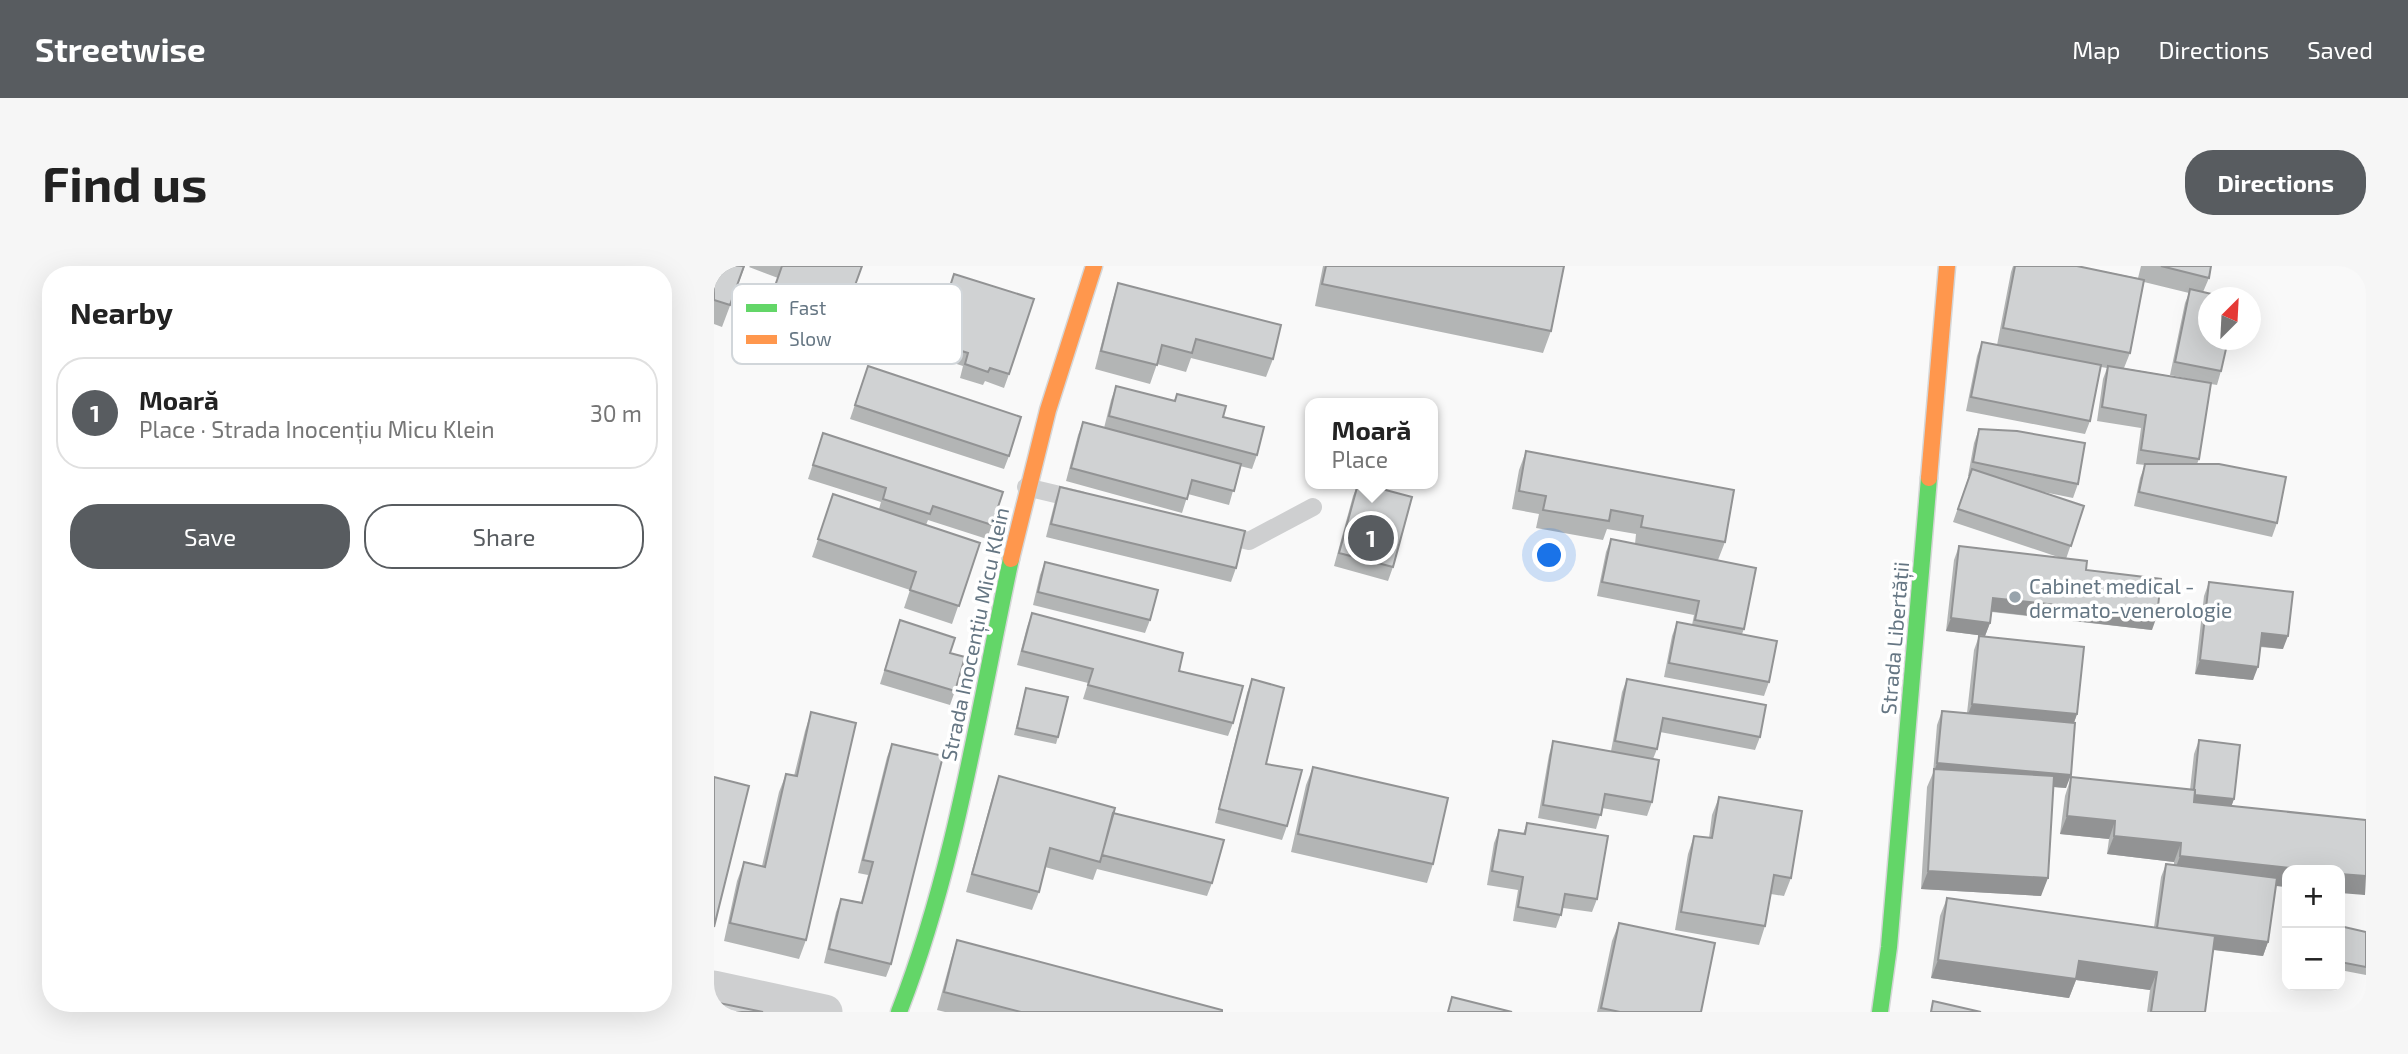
<!DOCTYPE html>
<html lang="en">
<head>
<meta charset="utf-8">
<style>
	:root { --surface:#fff; --page:#f6f6f6; --text:#222; --muted:#767676; --line:#e0e0e0; --accent:#585c60 }
	body { margin:0; font-family:"Exo 2",sans-serif; background:var(--page); color:var(--text) }
	.controls { position:absolute; right:21px; bottom:21px; display:grid; overflow:hidden; border-radius:14px; box-shadow:0 7px 28px #0002 }
	.controls button { width:63px; height:63px; display:grid; place-items:center; padding:0; border:0; border-bottom:2px solid var(--line); background:var(--surface); color:var(--text); font:35px sans-serif }
	.compass { position:absolute; left:1484px; top:21px; width:63px; height:63px; border-radius:50%; background:var(--surface); box-shadow:0 7px 28px #0002; rotate:24deg }
	.you { position:absolute; left:836px; top:290px; width:24px; height:24px; margin:-18px; border:5px solid #fff; border-radius:50%; background:#1a73e8; box-shadow:0 0 0 10px #1a73e833 }
	.badge { display:grid; place-items:center; width:46px; height:46px; border-radius:50%; background:var(--accent); color:#fff; font-size:23px; font-weight:700 }
	.pin { position:absolute; translate:-50% -50%; border:4px solid #fff; box-shadow:0 2px 7px #0006 }
	.popup { position:absolute; left:591px; top:132px; width:133px; height:91px; box-sizing:border-box; display:grid; place-content:center; border-radius:14px; background:var(--surface); filter:drop-shadow(0 2px 5px #0005); font-size:23px; white-space:nowrap; color:var(--muted) }
	.popup b { font-size:26px; color:var(--text) }
	.popup::after { content:''; position:absolute; left:50%; top:100%; margin-left:-14px; border:14px solid transparent; border-top-color:var(--surface) }
	.list { margin:0; padding:0; list-style:none }
	h2 { display:flex; justify-content:space-between; align-items:center; height:91px; margin:0; padding:0 28px; font-size:30px }
	h2 small { font-size:23px; font-weight:400; color:var(--muted) }
	.list li { display:grid; grid-template-columns:46px 1fr auto; gap:21px; align-items:center; box-sizing:border-box; height:112px; margin:0 14px 14px; padding:0 14px; border:2px solid var(--line); border-radius:28px }
	.list b { display:block; font-size:26px; white-space:nowrap }
	.list p { margin:0; font-size:23px; white-space:nowrap; color:var(--muted) }
	.list em { font-size:23px; font-style:normal; color:var(--muted) }
	.actions { display:flex; gap:14px; padding:21px 28px }
	.actions a { flex:1; padding:16px 0; border:2px solid var(--accent); border-radius:28px; text-align:center; font-size:24px; color:var(--accent) }
	.actions .main { background:var(--accent); color:#fff }
	.map { position:relative; flex:none; width:1652px; height:746px; overflow:hidden; border-radius:28px }
	header { display:flex; align-items:center; gap:42px; box-sizing:border-box; height:98px; padding:0 35px; background:var(--accent); color:#fff }
	header strong { font-size:33px }
	nav { display:flex; gap:38px; margin-inline-start:auto; font-size:24px }
	.intro { display:flex; align-items:center; justify-content:space-between; box-sizing:border-box; height:168px; padding:0 42px }
	h1 { margin:0; font-size:49px }
	.button { padding:18px 32px; border-radius:28px; background:var(--accent); color:#fff; font-size:24px; font-weight:700 }
	main { display:flex; gap:42px; padding:0 42px }
	aside { flex:1; background:var(--surface); border-radius:28px; box-shadow:0 7px 28px #0002 }
	.map>svg:first-child { display:block }
	.lines { fill:none; stroke-linecap:round; stroke-linejoin:round }
	.fast-casing { stroke:#d5d6d7; stroke-width:19 }
	.slow-casing { stroke:#d5d6d7; stroke-width:19 }
	.lane { stroke:#cecfd0; stroke-width:18 }
	.street { stroke:#cecfd0; stroke-width:35 }
	.fast { stroke:#63d668; stroke-width:16 }
	.slow { stroke:#ff974d; stroke-width:16 }
	.wall { fill:#b3b5b5; fill-rule:evenodd }
	.shaded-wall { fill:#929394 }
	.building { fill:#d0d2d3; stroke:#929394; stroke-width:2 }
	.poi-dot { fill:#99a4ac; stroke:#fff; stroke-width:2.5 }
	.labels { text-anchor:middle; dominant-baseline:central; stroke-width:7; stroke-linejoin:round; paint-order:stroke }
	.poi-label { font-size:21px; fill:#657683; stroke:#fff; text-anchor:start }
	.street-label { font-size:21px; fill:#657683; stroke:#fff }
	.key { fill:#fff; stroke:#d1d6da; stroke-width:2 }
	.key-label { font-size:19px; fill:#657683 }
</style>
</head>
<body>
<header>
<strong>Streetwise</strong>
<nav><a>Map</a><a>Directions</a><a>Saved</a></nav>
</header>
<div class="intro"><h1>Find us</h1><a class="button">Directions</a></div>
<main>
<aside>
<h2>Nearby<small></small></h2>
<ul class="list">
<li><span class="badge">1</span><div><b>Moară</b><p>Place · Strada Inocențiu Micu Klein</p></div><em>30 m</em></li>
</ul>
<div class="actions"><a class="main">Save</a><a>Share</a></div>
</aside>
<div class="map">
<svg width="1652" height="746" viewBox="0 0 1652 746">
	<rect width="100%" height="100%" fill="#f9f9f9"/>
	<g class="lines">
		<g class="fast-casing">
			<path id="fast" d="M185,746C242,600 264,446 297,293
				M1166,746L1175,681L1215,212"/>
		</g>
		<g class="slow-casing">
			<path id="slow" d="M1215,212L1233,0
				M297,293L334,144L380,0"/>
		</g>
		<path class="lane" d="M312,221L367,234
			M506,268L535,275L599,241"/>
		<path class="street" d="M0,722L111,746"/>
		<use href="#fast" class="fast"/>
		<use href="#slow" class="slow"/>
	</g>
	<path class="wall" d="M0,0H31L8,61L0,58Z
		M36,0H148L126,60L56,34L64,12L35,1Z
		M609,0H850L837,65L829,87L601,40Z
		M1299,0H1363L1424,12L1427,0H1497L1495,12L1489,26L1507,105L1503,119L1497,118L1485,193L1483,198L1563,257L1558,271L1420,240L1426,212L1431,199L1422,198L1427,162L1383,155L1389,113L1393,102L1387,101L1376,155L1371,168L1252,145L1263,90L1268,76L1283,79L1297,6ZM1430,16L1475,27L1471,37L1456,109L1480,114L1410,102L1416,87Z
		M240,8L295,108L290,122L271,115L269,119L246,112L249,100L154,70L171,23L228,41Z
		M404,17L559,93L552,111L477,92L472,106L443,98L436,118L381,103L398,36Z
		M154,100L295,190L290,203L136,153Z
		M402,120L460,135L463,128L509,151L543,189L538,203L526,200L515,239L474,228L468,247L352,215L364,169L369,156L390,162L397,134Z
		M1265,163L1364,218L1359,232L1320,224L1370,240L1352,293L1372,304L1438,364L1278,346L1276,357L1271,370L1232,365L1240,294L1245,280L1347,292L1239,256L1255,210H1254L1260,177Z
		M109,167L289,226L273,273L214,254L212,259L266,277L238,358L190,342L196,324L98,291L113,247L165,243L167,236L94,213Z
		M812,185L1011,276L1004,294L1030,363L1028,368L1055,416L1050,430L950,411L958,370L963,356L978,359L980,349L883,330L892,286L897,273L921,278L922,268L893,263L889,274L822,262L825,248L798,243L805,204Z
		M644,218L679,301L674,315L620,300L639,230Z
		M346,221L522,302L517,316L332,271L341,235Z
		M331,296L436,354L431,367L319,339L326,309Z
		M1495,316L1569,383L1546,381L1539,414L1481,408L1490,330Z
		M318,347L465,405L519,457L514,470L369,433L374,417L303,399L313,361Z
		M186,354L236,387L241,425L236,439L166,418Z
		M1265,370L1363,448L1360,457L1352,522L1339,521L1327,630L1207,623L1213,521L1219,507L1223,459L1228,445L1253,447L1260,384Z
		M538,413L552,498L573,560L568,574L501,557L533,427Z
		M913,413L1046,471L1041,484L946,466L943,483L939,493L938,536L933,550L888,542L882,563L824,552L835,489L839,475L897,485L908,426Z
		M312,422L344,471L342,478L300,469Z
		M97,446L92,674L85,693L10,675L23,615L30,596L48,600L65,526L72,508L80,510L91,465Z
		M1485,474L1520,533L1517,540L1652,554L1651,629L1573,604V621L1562,620L1554,676L1549,690L1499,684L1491,746H1433L1436,724L1362,714L1355,732L1217,712L1226,650L1233,632L1440,661L1447,611L1452,598L1460,599V596L1393,588L1395,573L1346,568L1351,530L1357,511L1476,524L1480,488Z
		M178,478L177,698L172,711L110,697L122,646L127,633L147,636L154,609L144,607L173,491Z
		M599,501L719,598L713,617L577,586L592,519Z
		M285,510L399,547L498,617L493,630L383,603L379,614L331,601L325,626L318,644L252,626L279,528Z
		M1005,531L1077,612L1070,630L1057,628L1051,660L1045,679L961,664L974,588L980,570L995,572L998,549Z
		M813,557L883,633L878,646L849,642L842,662L799,655L804,624L773,619L780,577L785,564L809,568Z
		M905,657L987,746H883L898,675Z
		M1626,660L1652,666V709L1626,704Z
		M243,674L508,746H231L223,744L237,693Z"/>
	<path class="shaded-wall" d="M1279,332L1443,350L1438,364L1274,345Z
		M1237,352L1276,357L1271,370L1232,365Z
		M1548,367L1574,370L1569,383L1543,380Z
		M1486,394L1544,401L1539,414L1481,408Z
		M1258,438L1363,448L1358,462L1253,451Z
		M1223,497L1357,509L1352,522L1220,510V506Z
		M1479,529L1520,533L1515,547L1477,536Z
		M1353,550L1401,555L1395,573L1346,568Z
		M1400,570L1467,577L1460,596L1393,588Z
		M1466,590L1595,604H1573V621L1459,609Z
		M1214,605L1334,612L1327,630L1207,623Z
		M1626,608L1652,610L1651,629L1626,627Z
		M1443,662L1554,676L1549,690L1438,676Z
		M1224,694L1365,695L1443,706L1436,724L1362,714L1355,732L1217,712Z"/>
	<path class="building" d="M0,0H30L16,39L0,34Z
		M68,0H148L131,47L61,20Z
		M612,0H850L837,65L608,18Z
		M1301,0H1363L1430,14L1416,87L1289,62Z
		M1447,0H1497L1495,12Z
		M240,8L320,33L295,108L276,102L274,106L251,98L254,87L159,57L171,23L229,42Z
		M404,17L567,59L559,93L482,73L478,87L448,79L443,99L387,85Z
		M1476,23L1515,32H1494V74H1514L1507,105L1461,96Z
		M1268,76L1387,99L1376,155L1257,131Z
		M154,100L307,151L295,190L141,139Z
		M1394,100L1497,117L1485,193L1427,184L1432,149L1388,141Z
		M402,120L461,135L463,128L512,140L509,151L550,161L543,189L395,150Z
		M369,156L527,198L520,225L478,214L473,233L357,202Z
		M1265,163L1303,165L1371,177L1364,218L1259,196Z
		M109,167L289,226L278,259L219,240L216,248L169,233L172,222L99,199Z
		M812,185L1020,224L1011,276L927,261L929,250L897,244L895,255L829,244L832,230L805,225Z
		M1431,198H1505L1572,211L1563,257L1425,226Z
		M1258,203L1370,240L1357,280L1244,243Z
		M644,218H649L698,231L679,301L625,287Z
		M346,221L531,265L522,302L337,258Z
		M119,228L266,277L245,340L196,324L202,306L104,273Z
		M897,273L1042,302L1030,363L981,354L985,335L888,316Z
		M1245,280L1373,295L1372,304L1447,313L1443,350L1279,332L1276,357L1237,352Z
		M331,296L444,324L436,354L324,326Z
		M1495,316L1579,326L1574,370L1548,367L1544,401L1486,394Z
		M318,347L469,387L465,405L529,420L519,457L374,419L379,403L308,385Z
		M186,354L241,372L236,387L251,391L241,425L171,404Z
		M963,356L1063,375L1055,416L955,397Z
		M1265,370L1370,381L1363,448L1258,438Z
		M538,413L570,422L552,498L588,504L573,560L505,543Z
		M913,413L1052,439L1046,471L949,452L943,483L901,475Z
		M312,422L354,431L344,471L303,462Z
		M1228,445L1361,457L1357,509L1223,497Z
		M97,446L142,457L92,674L16,657L30,596L51,601L72,508L83,510Z
		M1485,474L1526,479L1520,533L1481,529V524H1480Z
		M839,475L945,494L938,536L891,528L887,549L829,539Z
		M178,478L229,490L177,698L115,683L127,633L148,637L159,596L149,594Z
		M599,501L734,532L719,598L584,568Z
		M1220,503L1340,510L1334,612L1214,605Z
		M285,510L401,542L386,596L336,582L325,626L258,608Z
		M0,511L35,520L0,661Z
		M1357,511L1481,524L1480,536L1652,554V610L1626,608V604H1595L1466,590L1467,577L1400,570L1401,555L1353,550Z
		M1005,531L1088,545L1077,612L1060,609L1051,660L967,646L980,570L998,572Z
		M399,547L510,574L498,617L388,589Z
		M813,557L894,570L883,633L851,628L847,649L804,641L809,611L778,605L785,564L811,568Z
		M1452,598L1563,612L1554,676L1443,662Z
		M1233,632L1501,670L1491,746H1437L1443,706L1365,695L1362,713L1224,694Z
		M905,657L1001,677L987,746H906L887,742Z
		M1626,660L1652,666V701L1626,696Z
		M243,674L508,744V746H307L230,726Z
		M738,731L798,746H734Z
		M1219,735L1267,746H1217Z
		M0,736L49,746H0Z"/>
	<circle class="poi-dot" cx="1301" cy="331" r="7"/>
	<g class="labels">
		<g class="poi-label">
			<text x="1315" y="319">Cabinet medical -<tspan x="1315" dy="24">dermato-venerologie</tspan></text>
		</g>
		<g class="street-label">
			<text transform="translate(260 368) rotate(-78)">Strada Inocențiu Micu Klein</text>
			<text transform="translate(1180 372) rotate(-85)">Strada Libertății</text>
		</g>
	</g>
	<rect x="18" y="18" width="230" height="80" rx="10" class="key"/>
	<rect x="32" y="38" width="31" height="8" fill="#63d668"/>
	<rect x="32" y="69" width="31" height="9" fill="#ff974d"/>
	<g class="key-label">
		<text x="75" y="49">Fast</text>
		<text x="75" y="80">Slow</text>
	</g>
</svg>
<div class="controls">
<button>+</button>
<button>−</button>
</div>
<svg class="compass" viewBox="-18 -18 36 36"><path d="M0-13l5 13h-10z" fill="#e53935"/><path d="M0 13l5-13h-10z" fill="#767676"/></svg>
<div class="you"></div>
<div class="pin badge" style="left:657px;top:272px">1</div>
<div class="popup"><b>Moară</b>Place</div>
</div>
</main>
</body>
</html>
